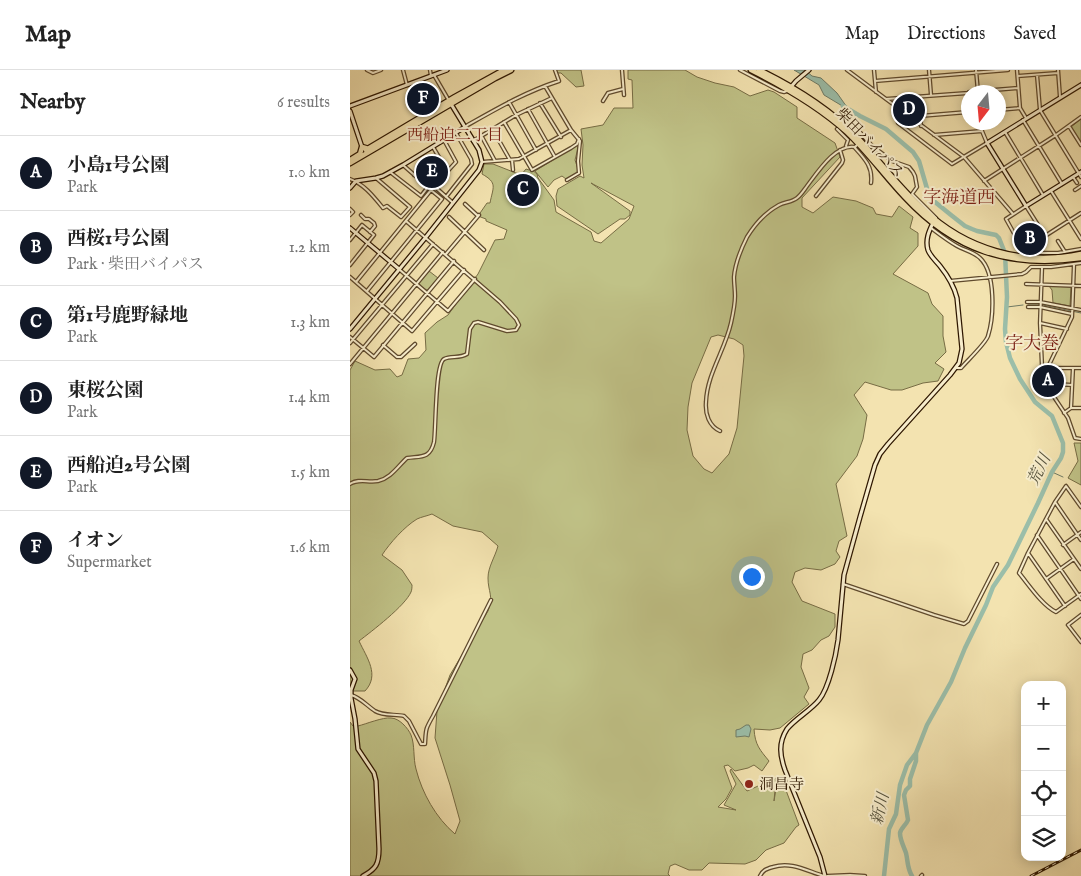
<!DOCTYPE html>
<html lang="en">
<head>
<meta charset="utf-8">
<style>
	:root { --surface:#fff; --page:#f6f6f6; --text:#222; --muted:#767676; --line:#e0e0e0; --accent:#111827 }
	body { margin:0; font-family:"IM FELL English","Noto Serif JP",serif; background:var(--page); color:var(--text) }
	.controls { position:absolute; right:15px; bottom:15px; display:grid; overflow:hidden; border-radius:10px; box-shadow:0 2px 12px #0003 }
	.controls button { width:45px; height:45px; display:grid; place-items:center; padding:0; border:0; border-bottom:1px solid var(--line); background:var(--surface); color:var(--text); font:25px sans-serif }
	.compass { position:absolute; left:611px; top:15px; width:45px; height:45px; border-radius:50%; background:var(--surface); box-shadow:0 2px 12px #0003; rotate:196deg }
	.you { position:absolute; left:401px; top:506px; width:18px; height:18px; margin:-12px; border:4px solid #fff; border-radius:50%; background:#1a73e8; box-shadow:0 0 0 8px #1a73e833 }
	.badge { display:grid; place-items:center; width:32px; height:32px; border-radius:50%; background:var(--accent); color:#fff; font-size:16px; font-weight:700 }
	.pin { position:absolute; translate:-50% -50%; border:2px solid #fff; box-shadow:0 1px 5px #0006 }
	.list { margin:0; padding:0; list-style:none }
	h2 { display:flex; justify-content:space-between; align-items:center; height:65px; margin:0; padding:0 20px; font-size:21px }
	h2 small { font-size:16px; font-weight:400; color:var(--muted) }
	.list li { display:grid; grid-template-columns:32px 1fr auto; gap:15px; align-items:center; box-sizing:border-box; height:75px; padding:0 20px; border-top:1px solid var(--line) }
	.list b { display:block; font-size:19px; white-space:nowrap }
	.list p { margin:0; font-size:16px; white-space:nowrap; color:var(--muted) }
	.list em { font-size:16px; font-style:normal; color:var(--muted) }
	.icon { flex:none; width:28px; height:28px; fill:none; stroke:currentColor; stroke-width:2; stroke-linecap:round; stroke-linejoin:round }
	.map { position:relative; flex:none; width:731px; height:806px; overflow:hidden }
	header { display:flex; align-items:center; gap:30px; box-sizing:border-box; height:70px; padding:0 25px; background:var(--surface); border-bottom:1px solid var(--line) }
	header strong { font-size:24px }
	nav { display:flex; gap:28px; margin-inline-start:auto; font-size:18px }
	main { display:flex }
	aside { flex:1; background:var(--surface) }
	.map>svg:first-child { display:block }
	.green { fill:#c0c287; stroke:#776c44; fill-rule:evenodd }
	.water { fill:#9bbea9; stroke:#6f7b66 }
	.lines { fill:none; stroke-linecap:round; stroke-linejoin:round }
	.stream { stroke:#6f7b66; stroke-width:1 }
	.river { stroke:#9bbea9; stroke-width:4.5 }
	.street-casing { stroke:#5f4a2d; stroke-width:4.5 }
	.secondary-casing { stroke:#2e1701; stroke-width:5.5 }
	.highway-casing { stroke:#2e1701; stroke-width:7 }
	.street { stroke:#f7edcc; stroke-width:2 }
	.secondary { stroke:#f7edcc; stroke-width:3 }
	.highway { stroke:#f3e3b0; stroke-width:4.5 }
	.rail-casing { stroke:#2e1701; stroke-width:3 }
	.rail { stroke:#f7edcc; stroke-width:1; stroke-dasharray:4; stroke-linecap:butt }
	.poi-dot { fill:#8f2418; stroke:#f7edcc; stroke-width:2 }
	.labels { text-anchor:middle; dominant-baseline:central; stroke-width:4; stroke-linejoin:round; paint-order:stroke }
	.street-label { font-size:15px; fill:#2e1701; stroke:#f7edcc }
	.poi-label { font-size:15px; fill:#2e1701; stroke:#f7edcc; text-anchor:start }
	.neighbourhood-label { font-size:16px; fill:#7a1f14; stroke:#f7edcc }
	.water-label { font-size:16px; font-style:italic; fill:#54513c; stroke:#f7edcc }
	.quarter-label { font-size:18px; fill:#7a1f14; stroke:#f7edcc }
</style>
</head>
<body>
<header>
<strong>Map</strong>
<nav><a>Map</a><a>Directions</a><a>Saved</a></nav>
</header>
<main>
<aside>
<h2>Nearby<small>6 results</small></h2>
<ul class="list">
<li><span class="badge">A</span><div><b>小島1号公園</b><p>Park</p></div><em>1.0 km</em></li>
<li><span class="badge">B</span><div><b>西桜1号公園</b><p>Park · 柴田バイパス</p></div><em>1.2 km</em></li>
<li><span class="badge">C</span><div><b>第1号鹿野緑地</b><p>Park</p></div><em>1.3 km</em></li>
<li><span class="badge">D</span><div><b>東桜公園</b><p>Park</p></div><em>1.4 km</em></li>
<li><span class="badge">E</span><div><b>西船迫2号公園</b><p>Park</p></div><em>1.5 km</em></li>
<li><span class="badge">F</span><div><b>イオン</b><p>Supermarket</p></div><em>1.6 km</em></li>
</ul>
</aside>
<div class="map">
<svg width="731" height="806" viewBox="0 0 731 806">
	<rect width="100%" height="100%" fill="#f3e3b0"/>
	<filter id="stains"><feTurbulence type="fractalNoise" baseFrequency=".004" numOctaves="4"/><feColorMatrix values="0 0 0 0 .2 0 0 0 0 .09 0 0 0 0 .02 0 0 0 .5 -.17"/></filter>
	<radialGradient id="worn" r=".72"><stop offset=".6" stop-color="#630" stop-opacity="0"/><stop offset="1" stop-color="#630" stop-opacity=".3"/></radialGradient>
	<path class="green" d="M206,0H231L234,16L226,17L211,3H207Z
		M278,0H335L347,7L365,13L384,17L400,26L418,20L424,22L447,37V48L485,73L490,87L452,128V137L463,143L483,127L506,131L523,138L526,144L542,147L549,136L563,147L560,158L568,163V176L543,204L578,223L582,234L593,246V266L596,282L585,293L594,299L588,311L573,313L552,320H541L515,312L504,325L517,345L513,369L507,386L486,414L497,466L489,471L486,481L490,487L485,494L471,500L455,498L445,502L442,512L452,531L485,544V557L479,566L471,570L462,580L453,584L451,597L459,618L454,627L459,634L430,658L420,660L404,659C405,675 410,680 419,691L412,701L404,695L398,698L385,701L378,695L374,696L382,718L376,729L368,737L386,740L374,735L386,714L380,701L381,699L397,721L426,708L424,731L426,719L431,707L449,755L446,757L434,773L416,780L406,790L395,794L359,793L352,800H339L325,794L320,796L318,804L320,806H0V652L3,656H8C16,654 33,647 41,648C49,648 58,658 61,665C65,675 63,688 66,699C72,723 86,748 105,764L110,751L100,715L85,668L87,641L100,605L138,541C144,526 138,522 138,508C138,497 145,487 148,476L132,462L103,456L82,444C77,446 71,447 67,449C54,457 40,473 32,485L52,500L62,515C62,516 62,520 61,522C55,536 22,561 9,571C17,588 30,605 15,621H0V300L5,291L25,300L40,299L47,307L52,305L58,289L69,288L76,280L75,263L87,252L98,245L128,204L145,170L154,169L157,160L136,151V149L128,146L137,133H140C143,117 148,113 132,104L134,94H143L171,105L176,99L179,100L181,99L187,104L188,108L204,130L206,142L241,162L244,171L251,173L279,149L284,136L241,113L280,141V145L275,149H270L248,164L207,136L206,126L208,119L230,106L234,108L232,95L233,75L231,59L253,55L264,38H283L282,10L278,9ZM368,265L384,269L393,275L394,286L387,358L379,384L362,403L354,399L343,386L337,360L338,337L342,313L361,267Z
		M567,30L568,48L562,49L541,32Z
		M731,49V74L721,57Z
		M229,74L225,90L228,99L227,103L216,109L212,106L204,110L198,117L185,101Z
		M90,92L95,100L80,116L66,105Z
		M686,156L687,157L693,167L690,174L678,183L672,180L665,171Z
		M79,201L88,208L78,220C75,220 70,216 69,213Z
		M699,216L721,217L720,236L703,233L702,220Z
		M695,301H703L702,314L698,317L692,308Z
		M724,373H731V415L718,408L728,391Z"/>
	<path class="water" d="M444,0H455L462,6L471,8L487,23L499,40L474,25L469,15Z
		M396,655H399L401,659L399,667L395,666L386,667V660L390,659Z"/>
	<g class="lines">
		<path class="stream" d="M678,235H693L731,243
			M657,237L673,235
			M702,402L713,407"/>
		<path class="river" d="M493,36L510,46L536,59L563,82L569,91L578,122L585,132L601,145L615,156L622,159L627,161L646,165L649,168L655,183L657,227L655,259L656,272L660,288L670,309L685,332L702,346L713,373V382L711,388L702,402L688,433L658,495L643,517L636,535L615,578L601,612L577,655L566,683V691L560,709V716L556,720L554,725L558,750C556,755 551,758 550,763C550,770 554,777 556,783C558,791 557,798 562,806
			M534,806L539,759L546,744L550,715L557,695L566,683"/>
		<g class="street-casing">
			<path id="street" d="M17,0L23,3L31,0
				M53,0L57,15
				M80,0L81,6
				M272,0L274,25
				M390,0L430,21L434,22L437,21
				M497,0L614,87L663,144
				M524,0L526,22
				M579,0L581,25
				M626,0L628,22
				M667,0L670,38L676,48
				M708,0L710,27
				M84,5L98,29
				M687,5L690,40L731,107
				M668,6L708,3
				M525,11L658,0
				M195,16L221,60L230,71L228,91L229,103L217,110
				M619,22L668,18
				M568,28L571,56
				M536,29L618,23
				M253,31L258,23L273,19
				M159,32L186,80
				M190,33L211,67
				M178,39L205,87
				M648,40L670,38
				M555,44L548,53L602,94L637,73L632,61L631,52
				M570,46L618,42
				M673,50L712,114
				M154,52L182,100L221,78L227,74L229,69
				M116,56C146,39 175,22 209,11L205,0
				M719,56L731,75
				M487,59L498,70L496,76
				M143,60L160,90
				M507,62L508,60L524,78L529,81
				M655,62L693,125
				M584,65L632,61
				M132,67L145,91
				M94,70L106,92L84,116L103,133
				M123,71L166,45L202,28
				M83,77L97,101
				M505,78C515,89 523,97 521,113
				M524,85L529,81L542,91L559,97L563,102L565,106L567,117L562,124L586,148
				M162,90L163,100
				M132,92L169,89L221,60
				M40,102L71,126L78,117L53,95
				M64,105L90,89
				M723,107L727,113
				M0,109C14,114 24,127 33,138L37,136L51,147L60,137L26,108
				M634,111L706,65L731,47
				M725,120L731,116
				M701,121L731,169
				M466,126L492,93L493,90L490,80
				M96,127L122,94L121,89L106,63
				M115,134L128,146
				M0,139L3,142L0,145
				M731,143L695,166L690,183H708L731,179
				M11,145L15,149H19L24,153L25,156L20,162
				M99,147L134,180
				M687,154L666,167L656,149L676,136L695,166
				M581,158C589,164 598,171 607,176C614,180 624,182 630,188C646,203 644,247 638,266C636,273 617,291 611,298H606
				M0,170L12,155L24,165L0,195
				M708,171L715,182
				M96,184L129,145
				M680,184L693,173
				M692,198L690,253L692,296L697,298H731
				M50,200L98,241L125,209
				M0,207L62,261L114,200
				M600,211L672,204L676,202L681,197H701L731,193
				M6,212L81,120L92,129L17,221
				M676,214L731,216
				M677,232H690L731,240
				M678,237H690L722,244
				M690,253L717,259
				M0,267L24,287L104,191
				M691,270L709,274
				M0,273L83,174
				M33,275L47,287H51L65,274
				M0,294L93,182
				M698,297L722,247L724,195
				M706,298L705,314L702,319V324L718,348L725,368L731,369
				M705,314L722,315
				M721,338L723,298
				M714,343L721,338H731
				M370,361C359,356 355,344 356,332C357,304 375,280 381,253C383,244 385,235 385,226C385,220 384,213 384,207C385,194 391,179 397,167C405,154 416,142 429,135C435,132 442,132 447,128C451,125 454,120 457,116C467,103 486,73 505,77L508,74
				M0,414C9,408 18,413 28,411C41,408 48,396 57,388C71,386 80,389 84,372C86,359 85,294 94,289C101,285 109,289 117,284L120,259L124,253L128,252L157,261L166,260L169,255L166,249L150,232L56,151
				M705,432L678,483L669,503C679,515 692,535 706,542L731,524
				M731,437L716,416L705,432L731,470
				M696,449L731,499
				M687,465L731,529
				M713,475L731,462
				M678,483L715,536
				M696,509L724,489
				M493,514L584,545L614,554L618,551L647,494
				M731,545L718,555L731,572
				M1,625C11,628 16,635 25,641C33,646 45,644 54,646L59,651L71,674H75C76,659 75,660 83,646L141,530
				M410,806C413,800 416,799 423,797C441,791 457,801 474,806
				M477,806L500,805L515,806
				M571,806L572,805"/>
		</g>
		<g class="secondary-casing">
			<path id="secondary" d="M731,15L637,73L676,136L731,102
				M440,18L446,11L459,0
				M0,36L97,0
				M0,41L12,77
				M0,118L6,111L26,108L33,106L53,95L115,57
				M0,158L49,199
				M0,259L76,167L129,100L132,92L129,80L101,34
				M0,600L5,609L1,620V628L5,649L8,679L24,703L26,711L29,779C29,794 26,799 13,806
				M475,806L470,787L435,700C430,686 428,673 437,659C446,648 460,641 469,630C479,618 486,585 488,570L494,505L510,447L525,395L530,384L538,374L600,305L609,293L612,279L607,228C604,216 598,206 590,196C586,191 580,186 578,180C575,170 579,161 583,153"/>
		</g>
		<g class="highway-casing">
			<path id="highway" d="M401,0C435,17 468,36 497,62C518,82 535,106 555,127C605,181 660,198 731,188
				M409,0C444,17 478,38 506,66C529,90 548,117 573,139C616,180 673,196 731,184
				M16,80L105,27L154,0
				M10,84L12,77L19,79
				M0,90L10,84
				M0,93L145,8L161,0"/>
		</g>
		<use href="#street" class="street"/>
		<use href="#secondary" class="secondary"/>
		<use href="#highway" class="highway"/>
		<g class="rail-casing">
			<path id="rail" d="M681,806L731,780"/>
		</g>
		<use href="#rail" class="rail"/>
	</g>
	<circle class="poi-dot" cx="399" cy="714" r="5"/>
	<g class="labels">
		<g class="street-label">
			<text transform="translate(520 73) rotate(46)">柴田バイパス</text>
		</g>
		<g class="poi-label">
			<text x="409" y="714">洞昌寺</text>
		</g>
		<g class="neighbourhood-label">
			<text x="105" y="66">西船迫二丁目</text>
		</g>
		<g class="water-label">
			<text transform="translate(690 400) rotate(-64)">荒川</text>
			<text transform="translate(531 739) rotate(-77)">新川</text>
		</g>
		<g class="quarter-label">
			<text x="609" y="128">字海道西</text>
			<text x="682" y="274">字大巻</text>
		</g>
	</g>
	<rect width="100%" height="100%" filter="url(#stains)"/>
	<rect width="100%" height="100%" fill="url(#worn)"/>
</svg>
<div class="controls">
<button>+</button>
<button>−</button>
<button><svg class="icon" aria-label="locate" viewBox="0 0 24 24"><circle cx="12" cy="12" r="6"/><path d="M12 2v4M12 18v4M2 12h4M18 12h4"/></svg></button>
<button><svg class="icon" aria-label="layers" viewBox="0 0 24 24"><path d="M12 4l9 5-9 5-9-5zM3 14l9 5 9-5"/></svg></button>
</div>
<svg class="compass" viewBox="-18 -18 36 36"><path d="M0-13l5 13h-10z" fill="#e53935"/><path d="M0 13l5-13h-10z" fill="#767676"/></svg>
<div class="you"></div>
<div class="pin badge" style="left:698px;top:311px">A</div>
<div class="pin badge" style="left:680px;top:169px">B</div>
<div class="pin badge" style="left:173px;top:120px">C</div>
<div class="pin badge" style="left:559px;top:40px">D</div>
<div class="pin badge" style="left:82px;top:102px">E</div>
<div class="pin badge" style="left:73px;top:29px">F</div>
</div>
</main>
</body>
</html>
